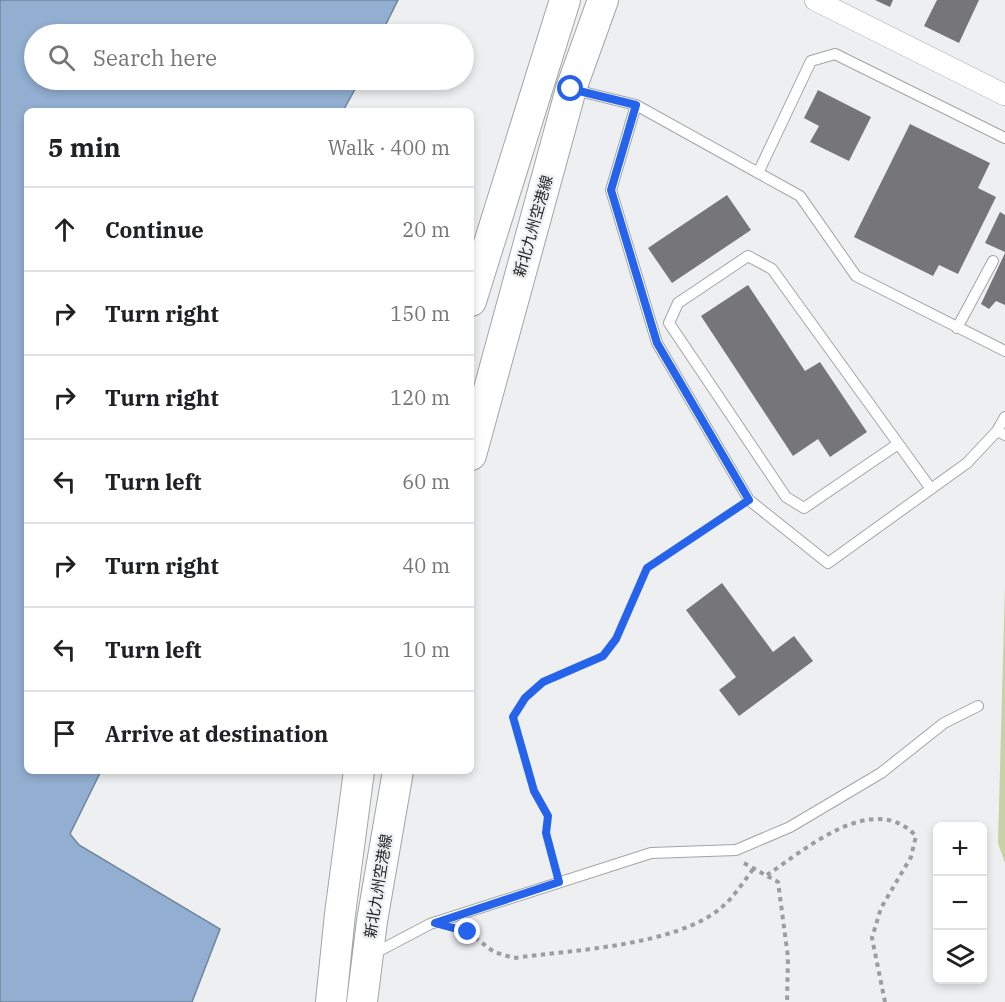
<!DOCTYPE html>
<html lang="en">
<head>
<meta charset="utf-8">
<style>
	:root { --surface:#fff; --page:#f6f6f6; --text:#202124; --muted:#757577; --line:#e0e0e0 }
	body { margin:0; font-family:"IBM Plex Serif","Noto Sans JP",serif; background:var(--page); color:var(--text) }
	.controls { position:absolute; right:18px; bottom:18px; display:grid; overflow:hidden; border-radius:9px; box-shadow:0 3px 9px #0003 }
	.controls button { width:54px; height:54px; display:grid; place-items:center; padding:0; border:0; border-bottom:2px solid var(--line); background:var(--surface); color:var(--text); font:30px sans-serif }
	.stop { position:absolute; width:18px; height:18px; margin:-14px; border:4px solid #2563eb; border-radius:50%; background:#fff }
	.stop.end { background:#2563eb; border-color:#fff; box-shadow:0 2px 6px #0008 }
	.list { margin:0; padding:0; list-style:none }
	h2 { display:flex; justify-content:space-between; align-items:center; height:78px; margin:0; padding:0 24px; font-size:26px }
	h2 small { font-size:20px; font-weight:400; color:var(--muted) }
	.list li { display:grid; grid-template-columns:39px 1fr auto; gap:18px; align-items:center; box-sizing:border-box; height:84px; padding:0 24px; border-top:2px solid var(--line) }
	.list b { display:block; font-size:22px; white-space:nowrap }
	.list em { font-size:20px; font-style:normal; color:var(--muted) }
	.icon { flex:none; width:33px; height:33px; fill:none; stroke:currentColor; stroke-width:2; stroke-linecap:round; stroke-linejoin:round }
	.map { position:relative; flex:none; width:1005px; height:1002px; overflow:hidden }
	.search { position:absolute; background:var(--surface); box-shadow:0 3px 9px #0003; left:24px; top:24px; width:450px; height:66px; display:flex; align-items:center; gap:15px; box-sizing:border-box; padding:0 21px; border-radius:33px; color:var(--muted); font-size:22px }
	.panel { position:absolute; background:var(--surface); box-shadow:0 3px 9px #0003; left:24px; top:108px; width:450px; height:666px; border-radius:9px }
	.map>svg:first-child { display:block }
	.green { fill:#c5d2a8 }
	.water { fill:#92afd1; stroke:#70859c; stroke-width:1.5 }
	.building { fill:#767678 }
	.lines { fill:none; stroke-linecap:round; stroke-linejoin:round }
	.service-casing { stroke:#a3a4a5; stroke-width:12 }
	.minor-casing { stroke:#a3a4a5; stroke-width:22 }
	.secondary-casing { stroke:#a3a4a5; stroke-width:32 }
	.path { stroke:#9c9d9e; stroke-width:4; stroke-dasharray:4.5 4.5; stroke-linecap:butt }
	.service { stroke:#fff; stroke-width:10 }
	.minor { stroke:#fff; stroke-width:21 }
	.secondary { stroke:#fff; stroke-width:30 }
	.route { stroke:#2563eb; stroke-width:8 }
	.labels { text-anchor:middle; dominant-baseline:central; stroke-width:4.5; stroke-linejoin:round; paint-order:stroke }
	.street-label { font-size:15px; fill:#212222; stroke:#eeeff1 }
</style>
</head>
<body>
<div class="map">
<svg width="1005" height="1002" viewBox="0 0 1005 1002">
	<rect width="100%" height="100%" fill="#eeeff1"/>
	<path class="green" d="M1005,585V863L998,843Z"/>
	<path class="water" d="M0,0H398L381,34H34V80H360L343,111H27V771H101L70,834L79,845L220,929L192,1002H0Z"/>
	<path class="building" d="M875,0H893L890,7Z
		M937,0H979L959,43L924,26Z
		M818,90L871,117L849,161L810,142L819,126L804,118Z
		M910,124L990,163L978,188L996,197L958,274L939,265L933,276L854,237Z
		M727,195L751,230L672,283L648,248Z
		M1000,212L1005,215V252L985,243Z
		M1005,253V305L996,301L989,309L981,304Z
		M748,285L805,371L820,362L867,432L830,457L818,439L793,456L701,316Z
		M722,583L773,652L794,636L813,661L739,716L719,690L736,677L686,610Z"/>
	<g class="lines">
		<g class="service-casing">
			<path id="service" d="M571,89L636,105L800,196L856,276L1005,351
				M636,105L611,190L657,343L749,500L828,563L967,463L997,431
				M758,173L811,61L835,54L1005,138
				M957,328L993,261
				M1005,417L997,431L1005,435
				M898,444L804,508L786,497L669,323L678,303L748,256L772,269L931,489
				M373,954L430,924L651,853L736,850L790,827L881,773L944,723L978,706"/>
		</g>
		<g class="minor-casing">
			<path id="minor" d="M815,0L1005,95"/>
		</g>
		<g class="secondary-casing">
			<path id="secondary" d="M471,301L565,0
				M471,455L571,89L603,0
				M331,1002L340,914L359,771
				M362,1002L372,921L398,771"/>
		</g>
		<path class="path" d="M744,863L778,882L788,957L787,1002
			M555,869L546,833L548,816L534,791L512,717L525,698L543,682L602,656L617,639L647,568L739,507
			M767,875C806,849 873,790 916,836L911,857L881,908L872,938L885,1002
			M459,930L468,932L494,952L514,958C572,950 677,946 722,907C734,897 744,881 754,868"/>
		<use href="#service" class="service"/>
		<use href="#minor" class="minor"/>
		<use href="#secondary" class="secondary"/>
	</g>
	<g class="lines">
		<path class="route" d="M468,932L435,923L559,882L546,833L548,816L534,791L513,717L525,698L543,682L603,656L616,639L647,568L749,500L657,343L611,190L636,105L571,89"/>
	</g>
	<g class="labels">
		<g class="street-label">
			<text transform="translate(533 226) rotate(-74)">新北九州空港線</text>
			<text transform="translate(378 886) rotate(-81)">新北九州空港線</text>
		</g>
	</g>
</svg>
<div class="controls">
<button>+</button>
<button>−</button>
<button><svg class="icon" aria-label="layers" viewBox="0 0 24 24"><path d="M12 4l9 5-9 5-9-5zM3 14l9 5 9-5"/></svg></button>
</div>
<div class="stop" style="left:571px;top:89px"></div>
<div class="stop end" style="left:468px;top:932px"></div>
<div class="search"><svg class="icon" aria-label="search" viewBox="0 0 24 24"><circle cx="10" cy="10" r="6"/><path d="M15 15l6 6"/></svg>Search here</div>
<section class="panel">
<h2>5 min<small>Walk · 400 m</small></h2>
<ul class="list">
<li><svg class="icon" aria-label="ahead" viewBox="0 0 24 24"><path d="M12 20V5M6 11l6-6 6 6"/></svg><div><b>Continue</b></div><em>20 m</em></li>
<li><svg class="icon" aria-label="right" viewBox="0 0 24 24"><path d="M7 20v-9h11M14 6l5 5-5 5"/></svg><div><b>Turn right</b></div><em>150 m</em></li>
<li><svg class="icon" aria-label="right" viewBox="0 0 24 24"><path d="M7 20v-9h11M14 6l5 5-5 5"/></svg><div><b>Turn right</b></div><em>120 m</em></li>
<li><svg class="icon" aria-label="left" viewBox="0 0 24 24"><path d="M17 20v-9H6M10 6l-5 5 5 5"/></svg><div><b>Turn left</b></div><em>60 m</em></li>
<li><svg class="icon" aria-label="right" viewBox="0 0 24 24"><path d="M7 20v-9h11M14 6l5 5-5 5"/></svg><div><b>Turn right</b></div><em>40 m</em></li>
<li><svg class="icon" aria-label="left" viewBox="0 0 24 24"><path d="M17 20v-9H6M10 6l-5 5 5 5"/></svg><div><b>Turn left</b></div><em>10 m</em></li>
<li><svg class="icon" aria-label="arrive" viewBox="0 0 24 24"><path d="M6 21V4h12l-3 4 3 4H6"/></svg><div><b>Arrive at destination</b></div></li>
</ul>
</section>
</div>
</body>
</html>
